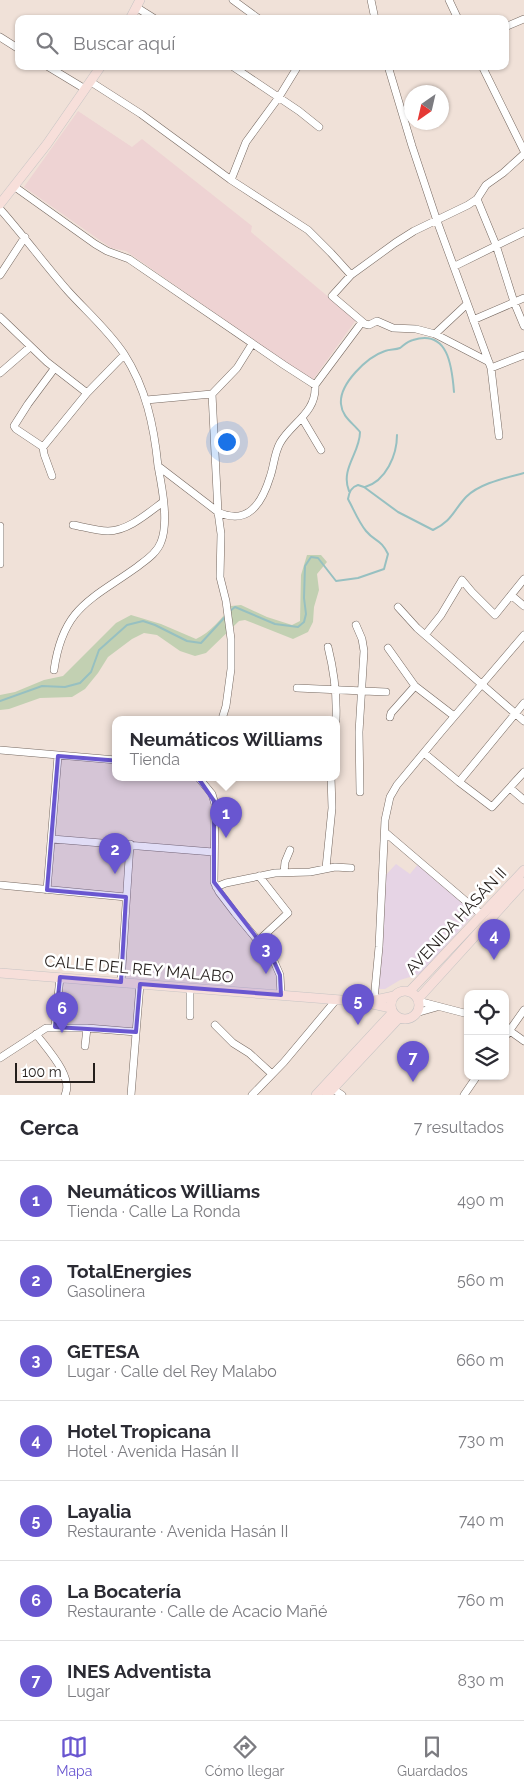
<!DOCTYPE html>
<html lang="es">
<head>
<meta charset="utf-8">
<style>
	:root { --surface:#fff; --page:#f7f7f7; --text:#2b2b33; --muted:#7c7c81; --line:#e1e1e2; --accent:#6956d0 }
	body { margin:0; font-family:Raleway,sans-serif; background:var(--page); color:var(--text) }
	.controls { position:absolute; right:15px; bottom:15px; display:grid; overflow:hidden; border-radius:10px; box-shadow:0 1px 4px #0004 }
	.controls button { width:45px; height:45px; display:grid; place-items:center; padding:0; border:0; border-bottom:1px solid var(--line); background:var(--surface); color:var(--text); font:25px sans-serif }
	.compass { position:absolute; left:404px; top:85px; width:45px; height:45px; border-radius:50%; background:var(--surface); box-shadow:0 1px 4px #0004; rotate:214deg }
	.scale { position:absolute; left:15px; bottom:12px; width:80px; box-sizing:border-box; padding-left:5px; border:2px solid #241e1b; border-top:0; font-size:14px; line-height:18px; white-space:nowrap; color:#241e1b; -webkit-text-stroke:4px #fff; paint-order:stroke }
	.you { position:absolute; left:226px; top:441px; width:18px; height:18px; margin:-12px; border:4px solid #fff; border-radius:50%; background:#1a73e8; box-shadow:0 0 0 8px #1a73e833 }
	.badge { display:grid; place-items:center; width:32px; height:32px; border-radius:50%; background:var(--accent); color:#fff; font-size:16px; font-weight:700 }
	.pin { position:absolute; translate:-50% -41px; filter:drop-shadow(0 1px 2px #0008) }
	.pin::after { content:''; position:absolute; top:26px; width:18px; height:15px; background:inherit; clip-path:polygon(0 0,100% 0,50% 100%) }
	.popup { position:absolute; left:112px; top:716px; width:228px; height:65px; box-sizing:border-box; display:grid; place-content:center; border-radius:10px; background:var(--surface); filter:drop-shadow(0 1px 4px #0005); font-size:16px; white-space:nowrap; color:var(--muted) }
	.popup b { font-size:19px; color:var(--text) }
	.popup::after { content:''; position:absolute; left:50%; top:100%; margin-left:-10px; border:10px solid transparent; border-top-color:var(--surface) }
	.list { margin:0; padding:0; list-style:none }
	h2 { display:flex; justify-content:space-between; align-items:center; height:65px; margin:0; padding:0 20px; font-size:21px }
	h2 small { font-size:16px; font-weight:400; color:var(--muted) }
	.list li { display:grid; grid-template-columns:32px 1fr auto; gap:15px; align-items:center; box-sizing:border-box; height:80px; padding:0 20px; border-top:1px solid var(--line) }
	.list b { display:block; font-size:19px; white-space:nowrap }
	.list p { margin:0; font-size:16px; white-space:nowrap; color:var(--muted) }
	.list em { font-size:16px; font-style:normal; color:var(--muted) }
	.icon { flex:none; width:28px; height:28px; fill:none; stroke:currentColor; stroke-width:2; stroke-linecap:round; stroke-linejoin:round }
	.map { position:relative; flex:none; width:524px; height:1095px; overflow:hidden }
	.search { position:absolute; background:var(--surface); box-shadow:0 1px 4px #0004; left:15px; right:15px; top:15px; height:55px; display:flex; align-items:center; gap:12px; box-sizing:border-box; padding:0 18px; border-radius:10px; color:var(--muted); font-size:19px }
	.sheet { height:625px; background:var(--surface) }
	nav { display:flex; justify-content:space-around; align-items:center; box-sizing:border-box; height:70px; border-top:1px solid var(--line); background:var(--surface); font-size:14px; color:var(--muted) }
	nav a { display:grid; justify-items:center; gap:2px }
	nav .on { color:var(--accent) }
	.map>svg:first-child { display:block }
	.commercial { fill:#eed3d3 }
	.education { fill:#e6d4e5 }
	.green { fill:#c2d0b2 }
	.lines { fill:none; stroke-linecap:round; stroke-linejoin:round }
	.stream { stroke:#97c0c1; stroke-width:2 }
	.minor-casing { stroke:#756860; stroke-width:8 }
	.major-casing { stroke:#c6c4c4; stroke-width:10 }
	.minor { stroke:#fff; stroke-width:7 }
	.major { stroke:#f7dfda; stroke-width:9 }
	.marked { fill:#6956d0; fill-opacity:0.2; stroke:#6956d0; stroke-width:4; stroke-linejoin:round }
	.labels { text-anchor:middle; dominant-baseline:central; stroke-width:5; stroke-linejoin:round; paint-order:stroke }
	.street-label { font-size:16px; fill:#241e1b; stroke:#fff }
</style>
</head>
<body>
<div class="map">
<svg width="524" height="1095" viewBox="0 0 524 1095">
	<rect width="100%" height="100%" fill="#f0e1d8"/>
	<path class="commercial" d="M78,111L132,147L142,139L252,226L251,232L356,320L312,381L126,251L111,248L24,187Z"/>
	<path class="education" d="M419,863L476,912L420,974L400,980L385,989H378L384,877L396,864L410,874Z"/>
	<path class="green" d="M307,555H321L327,562L317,574L319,590L314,607L313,622L308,632L293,639L245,620L239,621L206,653L195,656L180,651L157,635L144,633L132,639L108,657L98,673L85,689L72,697L40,698L9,709L0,710V695L15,692L44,680L63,676L116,623L131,615L161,624L196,639C210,633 222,618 231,606L241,605L267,617L292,625L300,621L301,575Z"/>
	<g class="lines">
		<path class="stream" d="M365,487C386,481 397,455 397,435
			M349,491C340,469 360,453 360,432C353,423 342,417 341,404C339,384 367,357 385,351C390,349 395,350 400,348C404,345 408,341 413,340C448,329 452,366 454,392
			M230,611L235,607L275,624L298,627L304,622L306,614L304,598L305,566L311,557L318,558L336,581L358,578L384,569L388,554C381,539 375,542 366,531C358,521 354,510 348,499C349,492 351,487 358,485L364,487L398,512L433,530C452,521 453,511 466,497C480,483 506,478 524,473
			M0,701L42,686L65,687L80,683L91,672L99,650L127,625L143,621L155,625L187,641L201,643L225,617"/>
		<g class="minor-casing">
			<path id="minor" d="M233,0L259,19
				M371,0L375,19
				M449,0L458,19
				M136,7L155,19
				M505,27L524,19
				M0,37L19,49
				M47,66L85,89
				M232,66L299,111L319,127
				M388,66L412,146L437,221L491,368L499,436
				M482,66L524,151
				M91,82L141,114L231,180L308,230L331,253L351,275
				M231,180L246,142L279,97L298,66
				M15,187L95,244L107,251L129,259L284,365L315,385
				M477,199L496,245L514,302L524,326
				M0,209C24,236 45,265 68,291C87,312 109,331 124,354C146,388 154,426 158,466L218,512C248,526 262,503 270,477C274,466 274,454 280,443C291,423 317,413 315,385L362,322
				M455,266L524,232
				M0,275L25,237
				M0,317L47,362L87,393
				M473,320L524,298
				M435,334L467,304
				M489,362L435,334L416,329L393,328L377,321L369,325L365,324L332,296L351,275L395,243L414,231L468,205L477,199L486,185L503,173L524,154
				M491,368L524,355
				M0,373L30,347
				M212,394L218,512L221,534L220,577L226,601L231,639V669L226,706L222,719
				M146,400L212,394L237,368L252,344
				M302,418L321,450
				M43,447L16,429L14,426L28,404L54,369
				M52,476L44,454L43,447L87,393L124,355
				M73,525C84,527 97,531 108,531C128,531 148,513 163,502
				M0,526V564
				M511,595L524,606
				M398,607L417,628L524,721
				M356,625L362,639L364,651L359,732L360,792
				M425,635L441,615L462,580L472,592L495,615L524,579
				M328,647C334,671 337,696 336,720
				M388,648L415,686L454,716
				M54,670C63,607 91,600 137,567C146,560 157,553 161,542C169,522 162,487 158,466
				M297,688L386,692
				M390,717L391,713L415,686
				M0,750L116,760
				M424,753L459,782L524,703
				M198,777L212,794L215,804L214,882L219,892L235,913L273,959L280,975L281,995
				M459,782L492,807L524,772
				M510,788L524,800
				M386,833L482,915
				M52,839L213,852
				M326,868L332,808L331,777
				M284,872L285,862L290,850
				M0,885L126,897
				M216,887L226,883L275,873L310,872L335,867L351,868
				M47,890L58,756
				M258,941L288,913L259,876
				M121,982L130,844
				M374,1000L379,947L385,820L390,797L397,785L441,732L524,635
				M418,1001L468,1014
				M416,1013L437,1007
				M190,1016V989
				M215,1025L233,1043L249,1053L272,1074
				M505,1025L510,1031L524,1041
				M55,1027L60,977
				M36,1034C47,1049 74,1077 65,1095
				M505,1037L524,1010
				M85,1046L87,1028
				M0,1058L46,1028H87L136,1032
				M333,1089L342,1095
				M131,1095L140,984
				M252,1095L284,1062L336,1000
				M464,1095L477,1076"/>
		</g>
		<g class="major-casing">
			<path id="major" d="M130,19L140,0
				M0,204L47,144L101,66
				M0,973L366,1002L394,996
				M391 1005a14 14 0 1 1 28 0a14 14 0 1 1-28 0Z
				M409,992L524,870
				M418,999L524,882
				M368,1003L391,1008
				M316,1095L393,1012
				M327,1095L399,1018"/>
		</g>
		<use href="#minor" class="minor"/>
		<use href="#major" class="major"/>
	</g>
	<path class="marked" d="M58,756L183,766L194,772L214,801V882L273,959L280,975L281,995L140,984L136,1032L55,1027L60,977L121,982L126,897L47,890Z"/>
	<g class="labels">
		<g class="street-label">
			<text transform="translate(456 921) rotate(-47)">AVENIDA HASÁN II</text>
			<text transform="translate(139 969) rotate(5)">CALLE DEL REY MALABO</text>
		</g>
	</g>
</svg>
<div class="controls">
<button><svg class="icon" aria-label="locate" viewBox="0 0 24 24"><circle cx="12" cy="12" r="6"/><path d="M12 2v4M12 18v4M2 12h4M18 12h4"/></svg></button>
<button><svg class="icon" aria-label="layers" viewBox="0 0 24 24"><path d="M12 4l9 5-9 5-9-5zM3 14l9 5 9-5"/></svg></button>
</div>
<svg class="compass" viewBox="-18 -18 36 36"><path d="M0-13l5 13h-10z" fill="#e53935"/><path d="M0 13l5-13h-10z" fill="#7c7c81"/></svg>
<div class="scale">100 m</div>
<div class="you"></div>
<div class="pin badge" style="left:226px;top:838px">1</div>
<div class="popup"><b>Neumáticos Williams</b>Tienda</div>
<div class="pin badge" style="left:115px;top:874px">2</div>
<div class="pin badge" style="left:266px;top:974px">3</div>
<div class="pin badge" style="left:494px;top:960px">4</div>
<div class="pin badge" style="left:358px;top:1025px">5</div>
<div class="pin badge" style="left:62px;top:1033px">6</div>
<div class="pin badge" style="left:413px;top:1082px">7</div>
<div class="search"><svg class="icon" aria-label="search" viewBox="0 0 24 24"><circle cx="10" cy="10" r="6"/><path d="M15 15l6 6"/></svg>Buscar aquí</div>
</div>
<section class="sheet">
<h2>Cerca<small>7 resultados</small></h2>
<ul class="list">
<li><span class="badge">1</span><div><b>Neumáticos Williams</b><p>Tienda · Calle La Ronda</p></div><em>490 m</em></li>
<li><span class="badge">2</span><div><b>TotalEnergies</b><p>Gasolinera</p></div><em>560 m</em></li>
<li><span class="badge">3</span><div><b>GETESA</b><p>Lugar · Calle del Rey Malabo</p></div><em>660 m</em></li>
<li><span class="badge">4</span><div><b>Hotel Tropicana</b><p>Hotel · Avenida Hasán II</p></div><em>730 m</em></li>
<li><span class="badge">5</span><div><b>Layalia</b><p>Restaurante · Avenida Hasán II</p></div><em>740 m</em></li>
<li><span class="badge">6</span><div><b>La Bocatería</b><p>Restaurante · Calle de Acacio Mañé</p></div><em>760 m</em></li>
<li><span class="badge">7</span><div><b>INES Adventista</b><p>Lugar</p></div><em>830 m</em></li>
</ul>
</section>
<nav>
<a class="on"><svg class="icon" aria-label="map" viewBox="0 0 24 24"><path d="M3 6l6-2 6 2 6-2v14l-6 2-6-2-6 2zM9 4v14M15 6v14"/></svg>Mapa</a>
<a><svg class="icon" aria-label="directions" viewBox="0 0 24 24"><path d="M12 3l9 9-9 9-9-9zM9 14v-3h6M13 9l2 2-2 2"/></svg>Cómo llegar</a>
<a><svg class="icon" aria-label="saved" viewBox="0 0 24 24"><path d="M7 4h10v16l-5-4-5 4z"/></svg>Guardados</a>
</nav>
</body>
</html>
